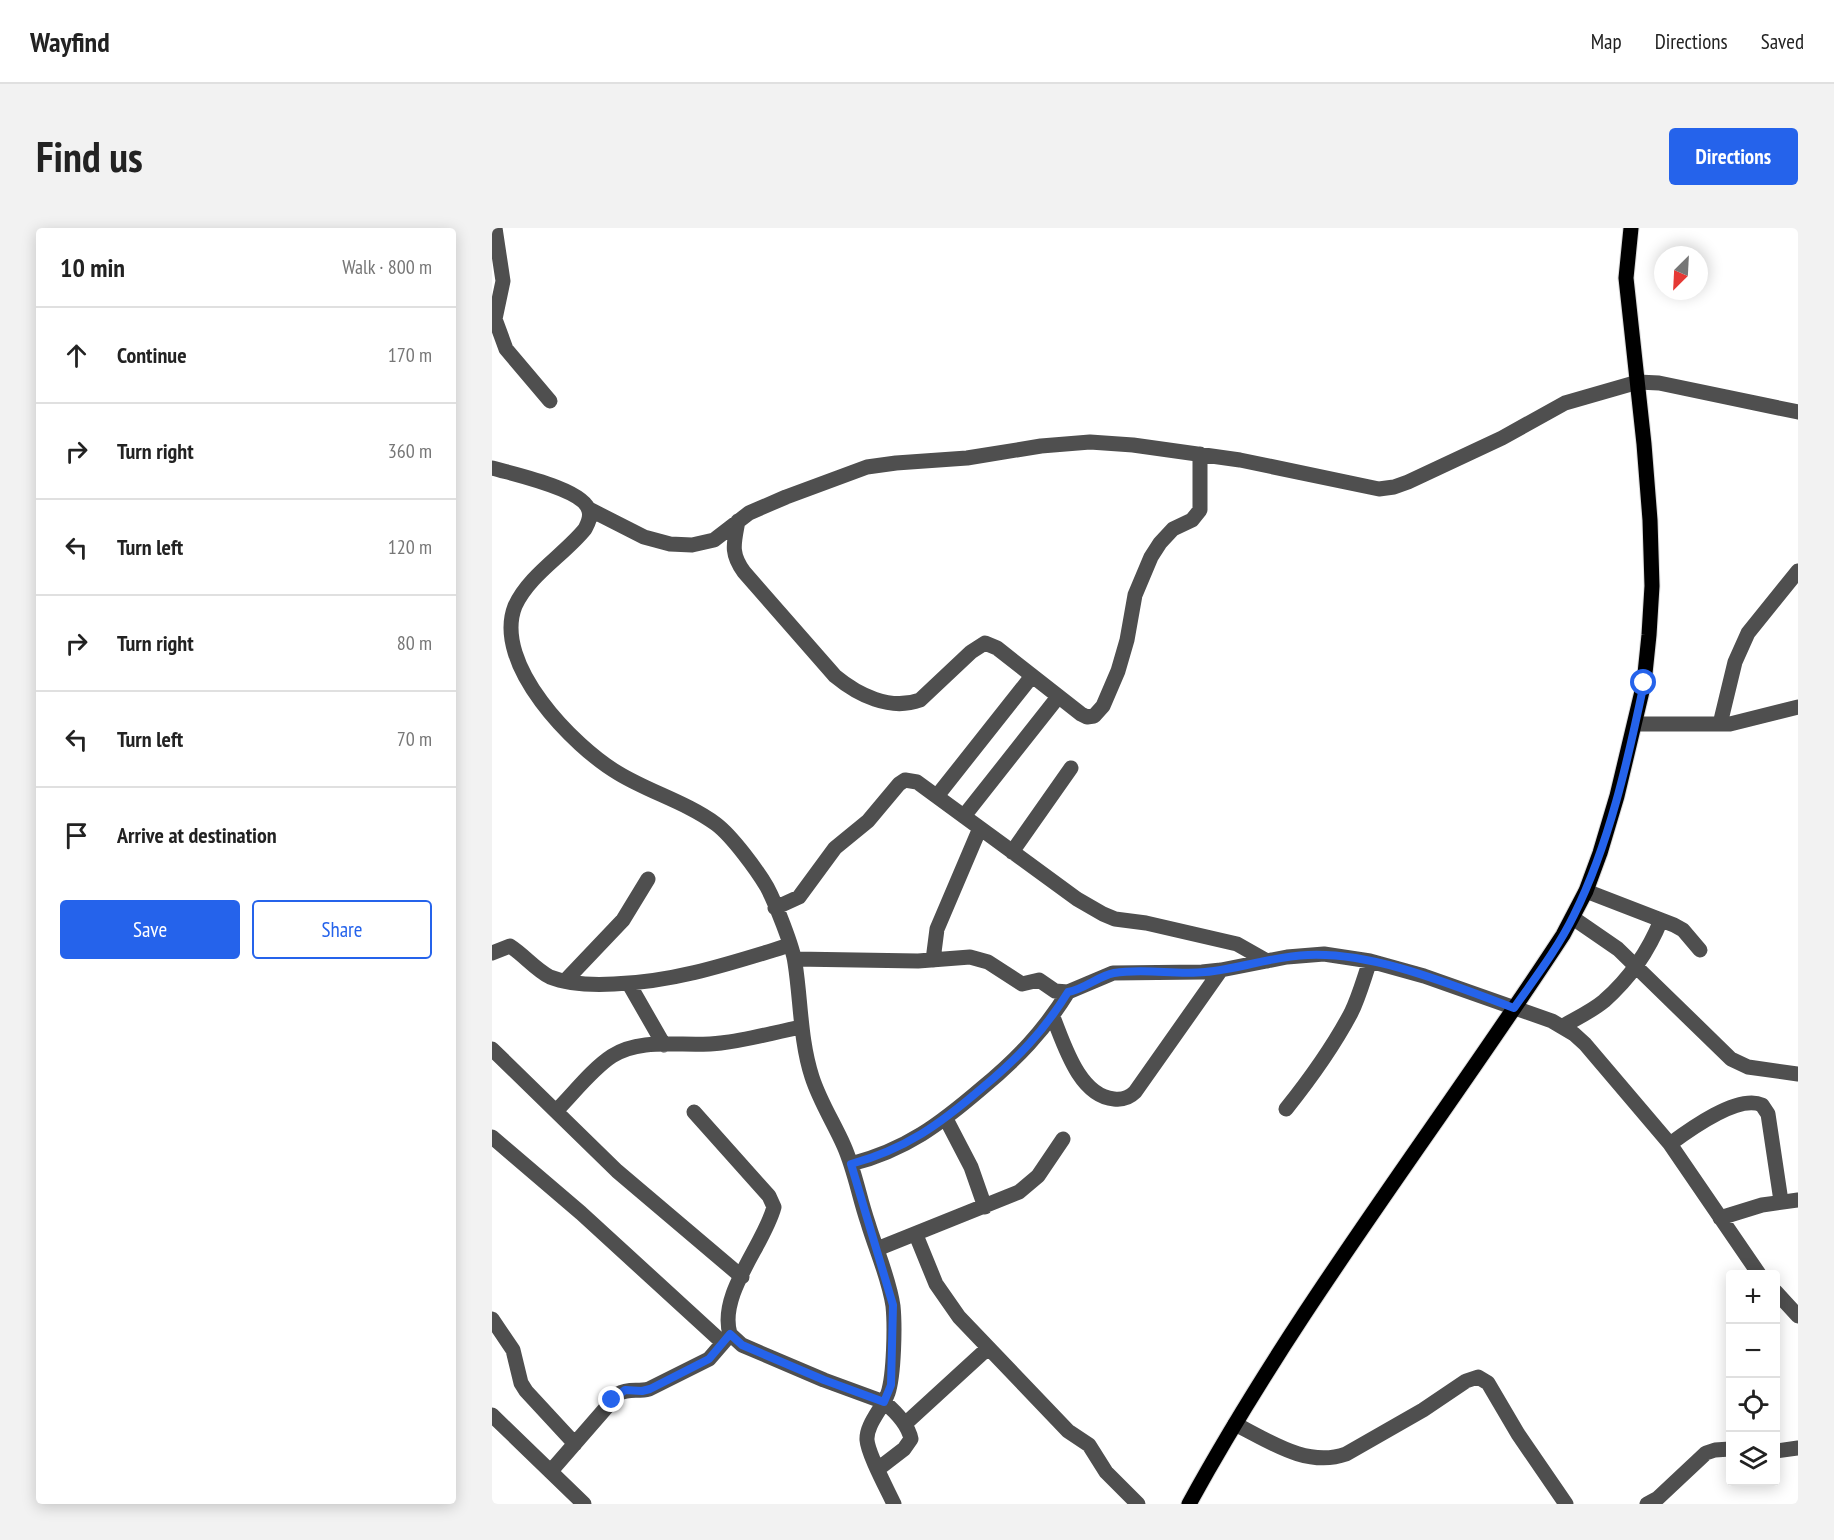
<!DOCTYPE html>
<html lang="en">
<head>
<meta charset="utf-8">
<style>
	:root { --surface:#fff; --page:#f2f2f2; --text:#222; --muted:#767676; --line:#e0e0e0; --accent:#2563eb }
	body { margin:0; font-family:"PT Sans Narrow",sans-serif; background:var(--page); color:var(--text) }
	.controls { position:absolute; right:18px; bottom:18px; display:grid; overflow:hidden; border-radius:6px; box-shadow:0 3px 15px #0003 }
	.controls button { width:54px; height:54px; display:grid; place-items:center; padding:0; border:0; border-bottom:2px solid var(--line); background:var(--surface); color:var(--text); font:30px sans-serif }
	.compass { position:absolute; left:1162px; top:18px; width:54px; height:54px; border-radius:50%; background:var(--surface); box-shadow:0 3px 15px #0003; rotate:204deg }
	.stop { position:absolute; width:18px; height:18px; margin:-14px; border:4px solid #2563eb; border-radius:50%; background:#fff }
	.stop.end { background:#2563eb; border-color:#fff; box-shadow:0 2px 6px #0008 }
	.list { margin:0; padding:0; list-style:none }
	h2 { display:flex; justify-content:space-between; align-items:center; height:78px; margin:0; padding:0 24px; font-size:26px }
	h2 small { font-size:20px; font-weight:400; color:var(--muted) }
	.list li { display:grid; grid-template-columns:39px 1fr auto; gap:18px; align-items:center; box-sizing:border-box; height:96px; padding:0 24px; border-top:2px solid var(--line) }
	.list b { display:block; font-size:22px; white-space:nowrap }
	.list em { font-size:20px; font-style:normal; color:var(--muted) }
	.actions { display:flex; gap:12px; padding:18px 24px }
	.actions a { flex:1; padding:14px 0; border:2px solid var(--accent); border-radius:6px; text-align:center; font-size:21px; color:var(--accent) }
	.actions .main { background:var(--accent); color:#fff }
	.icon { flex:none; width:33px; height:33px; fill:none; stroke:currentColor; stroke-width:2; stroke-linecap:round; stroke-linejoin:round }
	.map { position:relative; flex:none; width:1306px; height:1276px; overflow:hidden; border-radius:6px }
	header { display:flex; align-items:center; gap:36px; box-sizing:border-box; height:84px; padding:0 30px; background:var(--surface); border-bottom:2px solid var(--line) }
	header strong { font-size:28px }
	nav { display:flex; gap:33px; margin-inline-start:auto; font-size:21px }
	.intro { display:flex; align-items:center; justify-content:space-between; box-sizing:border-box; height:144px; padding:0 36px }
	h1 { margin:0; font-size:42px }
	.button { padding:15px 27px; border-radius:6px; background:var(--accent); color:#fff; font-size:21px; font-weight:700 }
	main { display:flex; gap:36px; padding:0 36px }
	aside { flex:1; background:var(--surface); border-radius:6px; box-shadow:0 3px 15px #0003 }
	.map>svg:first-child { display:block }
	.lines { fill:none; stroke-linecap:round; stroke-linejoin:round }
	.major-casing { stroke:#dbdbdb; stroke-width:17 }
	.minor { stroke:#4f4f4f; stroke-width:15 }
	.major { stroke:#000; stroke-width:15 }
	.route { stroke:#2563eb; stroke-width:8 }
</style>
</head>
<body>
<header>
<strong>Wayfind</strong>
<nav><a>Map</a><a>Directions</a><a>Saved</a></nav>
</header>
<div class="intro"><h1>Find us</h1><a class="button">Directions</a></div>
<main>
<aside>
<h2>10 min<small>Walk · 800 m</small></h2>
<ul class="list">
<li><svg class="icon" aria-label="ahead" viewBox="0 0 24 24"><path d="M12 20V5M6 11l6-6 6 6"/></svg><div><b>Continue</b></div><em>170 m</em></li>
<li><svg class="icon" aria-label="right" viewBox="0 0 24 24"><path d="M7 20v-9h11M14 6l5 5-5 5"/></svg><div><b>Turn right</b></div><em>360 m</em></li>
<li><svg class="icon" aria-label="left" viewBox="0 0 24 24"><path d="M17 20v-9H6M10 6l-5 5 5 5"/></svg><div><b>Turn left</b></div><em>120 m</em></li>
<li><svg class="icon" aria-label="right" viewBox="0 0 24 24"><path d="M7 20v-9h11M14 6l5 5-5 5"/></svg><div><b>Turn right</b></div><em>80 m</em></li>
<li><svg class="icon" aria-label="left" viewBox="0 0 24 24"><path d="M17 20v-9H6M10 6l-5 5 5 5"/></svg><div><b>Turn left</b></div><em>70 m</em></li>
<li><svg class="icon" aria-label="arrive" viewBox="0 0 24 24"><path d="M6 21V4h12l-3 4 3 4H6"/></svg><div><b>Arrive at destination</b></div></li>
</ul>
<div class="actions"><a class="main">Save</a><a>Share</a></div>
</aside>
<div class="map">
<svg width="1306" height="1276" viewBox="0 0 1306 1276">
	<rect width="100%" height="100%" fill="#fff"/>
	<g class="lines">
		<g class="major-casing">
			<path id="major" d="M697,1276C806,1077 947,897 1071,707L1094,663L1108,625L1125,568L1152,455L1157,407L1160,358L1158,292L1152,216L1134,50L1139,0"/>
		</g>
		<path class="minor" d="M3,0L11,53L3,91L14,121L58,173
			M0,240C20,246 93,261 97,283C99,290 96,295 93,301C72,327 37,347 23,378C0,436 82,519 126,545C157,564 194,574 224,596C240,608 265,642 275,659C283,674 301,719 303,735C309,773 308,812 320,849C328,874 342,895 352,918C363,943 367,969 376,995C384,1022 397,1050 401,1078C403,1098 402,1147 396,1165C391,1180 374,1196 375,1212C376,1226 395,1261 402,1276
			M97,281L152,309L178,316L200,317L222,312L257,285L294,269L375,239L404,235L475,230L549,218L598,214L641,217L748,232L887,261L902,259L916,254L1010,210L1073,175L1146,154L1167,155L1306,184
			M246,293C242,315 238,325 252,344L343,448C366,467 398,483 428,472L479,424L493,415L505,420L589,486L595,489L602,488L611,478L626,443L635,412L643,367L659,329L668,315L681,301L700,292L708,282V226
			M1143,496H1238L1306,479
			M1228,496L1243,434L1256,405L1306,343
			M445,568L540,448
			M472,588L566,469
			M520,624L579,540
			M1094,663L1182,697L1191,702L1208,722
			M283,680L307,669L343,620L376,593L407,556L413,552L425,554L585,671L611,686L623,691L654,695L745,716L775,733
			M1081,690L1126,721L1239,831L1256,839L1306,846
			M0,725L18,718C32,727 43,741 58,749C78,757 102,757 122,756C183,754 239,735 298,717
			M303,731L426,733L478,729L496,734L530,756L547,752L563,763L576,764L621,745L710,744L729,742L795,729L832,726L878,733L932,748L1060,793L1082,806L1093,816L1178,916L1267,1046
			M441,732L445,701L488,600
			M73,753L131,692L156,651
			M137,756L172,817
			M561,789C572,816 587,868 622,871C630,872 637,870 643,864L729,742
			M1071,798C1085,790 1100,783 1112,773C1137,751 1157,722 1169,692
			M0,821L125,943L250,1049
			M794,881C818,851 841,819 859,785C867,769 872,750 878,733
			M64,883C81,866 100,841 120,828C151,808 194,820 229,815C256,812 283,804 310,799
			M202,884L277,968L282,979C272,1017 226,1066 238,1106L250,1117L332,1152L392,1174C404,1184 416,1196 419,1211L412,1221L386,1241
			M454,891L479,939L493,979
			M0,909L89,985L231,1115
			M1178,916C1197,902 1246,866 1270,877L1276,886L1289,973
			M359,936C414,922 448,896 490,860C525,831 552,803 576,764
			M1228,990L1270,977L1306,972
			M424,1007L444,1056L467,1089L576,1203L597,1217L614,1244L646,1276
			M385,1021L527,964L546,948L571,911
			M1284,1064L1306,1088
			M0,1091L21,1122L29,1155L34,1163L83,1216
			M0,1187L92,1276
			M413,1196L496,1120
			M743,1196C777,1213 815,1240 854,1226L931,1182L974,1153L986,1149L996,1155L1026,1206L1074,1276
			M1284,1223L1306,1220
			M59,1243L126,1166C136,1160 146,1164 157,1161L217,1131L236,1109
			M1155,1276L1166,1270L1214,1225L1223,1222L1238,1221"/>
		<use href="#major" class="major"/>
	</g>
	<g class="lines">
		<path class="route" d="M120,1172L133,1162L150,1163L158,1161L217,1131L238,1106L250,1117L332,1152L392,1174L399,1157L401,1077L359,936C414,921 448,896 490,860C525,831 552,803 576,764C593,761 606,748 622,745C652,740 683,747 713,744C748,741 781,728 816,727C883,724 960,757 1022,780C1043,750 1066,720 1082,687C1117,617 1136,532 1152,455"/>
	</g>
</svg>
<div class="controls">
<button>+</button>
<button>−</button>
<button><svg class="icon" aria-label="locate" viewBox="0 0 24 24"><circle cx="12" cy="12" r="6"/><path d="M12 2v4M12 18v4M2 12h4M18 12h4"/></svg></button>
<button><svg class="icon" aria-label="layers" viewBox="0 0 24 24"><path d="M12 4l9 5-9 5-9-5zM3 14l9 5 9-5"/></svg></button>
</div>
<svg class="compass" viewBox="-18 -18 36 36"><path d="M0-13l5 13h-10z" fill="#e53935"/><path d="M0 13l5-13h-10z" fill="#767676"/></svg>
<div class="stop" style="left:1152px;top:455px"></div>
<div class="stop end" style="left:120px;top:1172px"></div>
</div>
</main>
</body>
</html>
